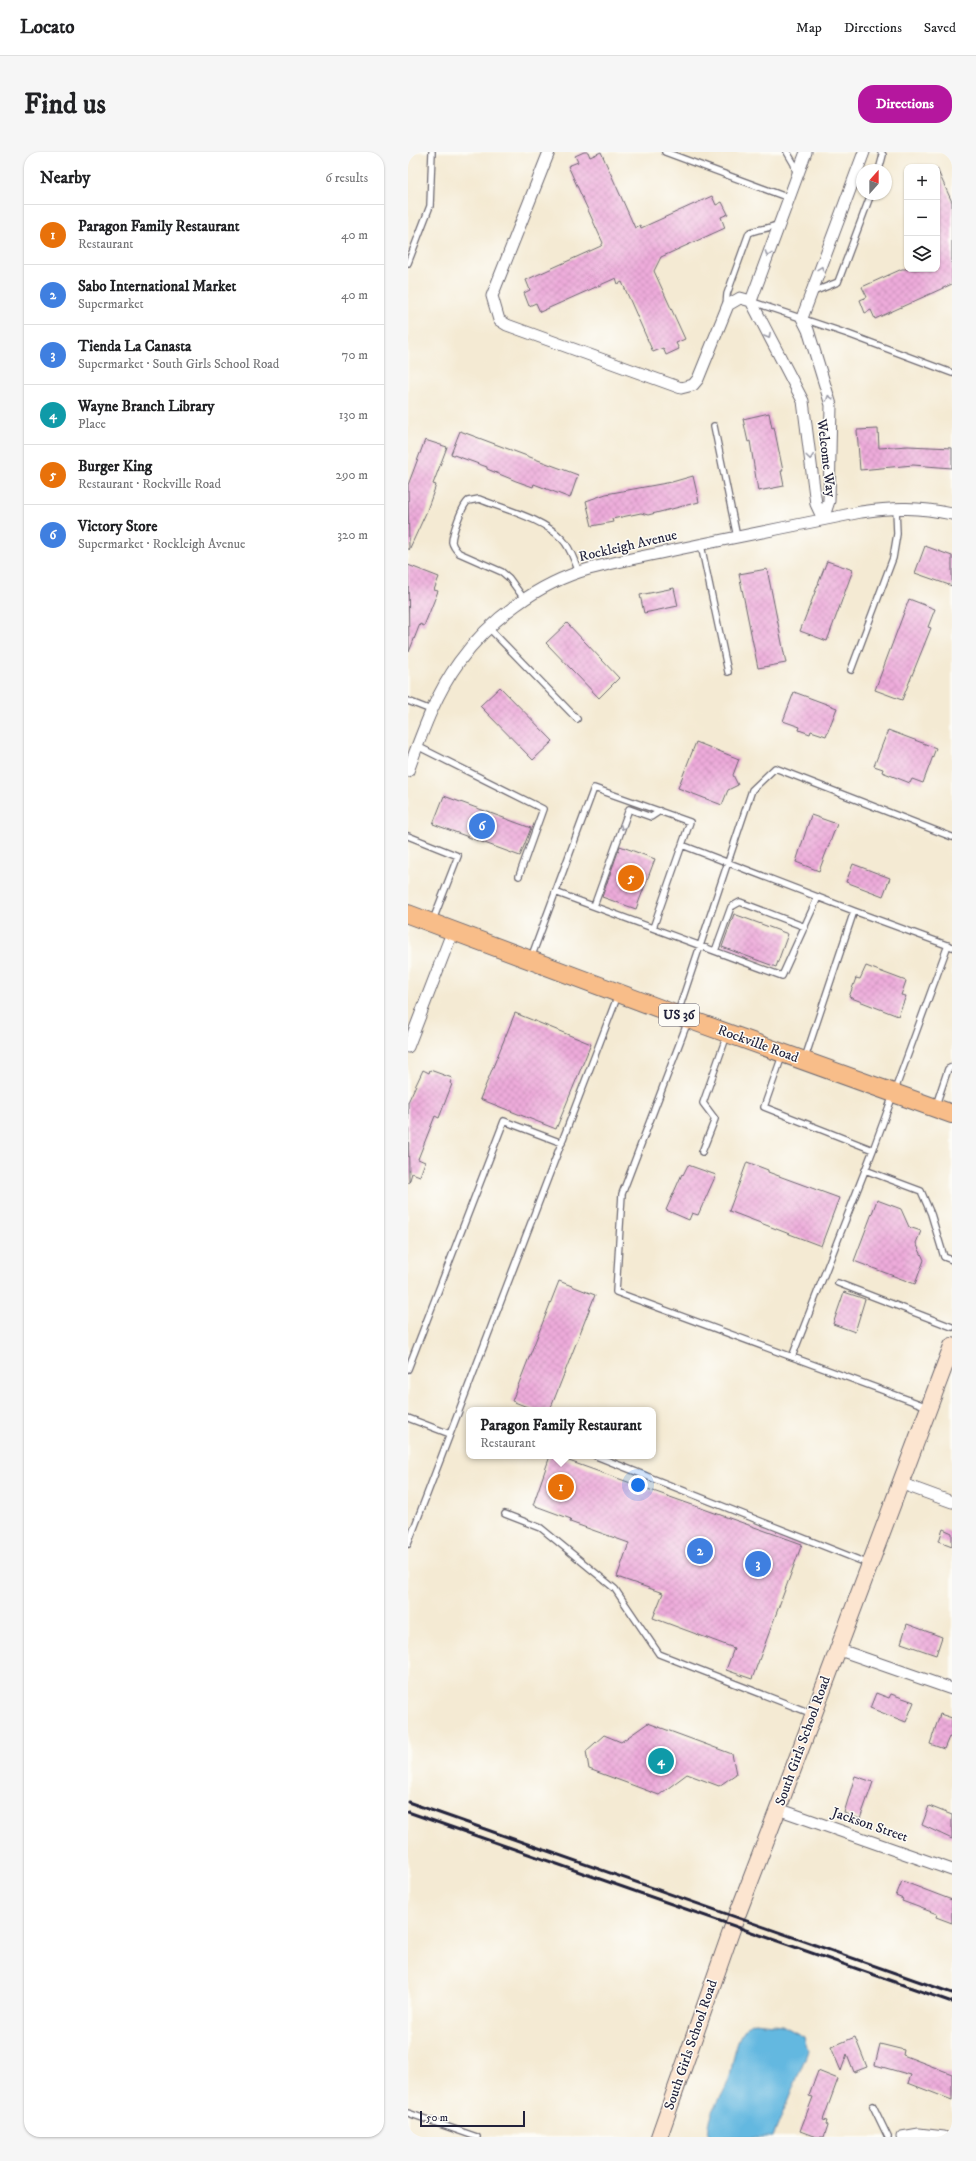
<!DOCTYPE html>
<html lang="en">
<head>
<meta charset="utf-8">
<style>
	:root { --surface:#fff; --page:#f6f6f6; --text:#202124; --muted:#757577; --line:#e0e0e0; --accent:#b5179e }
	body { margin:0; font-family:"IM FELL DW Pica",serif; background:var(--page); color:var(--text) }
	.controls { position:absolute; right:12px; top:12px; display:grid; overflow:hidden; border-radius:8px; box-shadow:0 1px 3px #0004 }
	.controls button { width:36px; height:36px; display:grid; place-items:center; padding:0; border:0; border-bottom:1px solid var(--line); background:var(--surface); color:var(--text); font:20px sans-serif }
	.compass { position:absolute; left:448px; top:12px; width:36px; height:36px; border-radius:50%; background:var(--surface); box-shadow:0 1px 3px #0004; rotate:21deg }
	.scale { position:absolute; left:12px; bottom:10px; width:105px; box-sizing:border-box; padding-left:4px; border:2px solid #22223b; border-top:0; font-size:11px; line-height:14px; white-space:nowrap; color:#22223b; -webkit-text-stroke:3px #fdfcf7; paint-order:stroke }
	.you { position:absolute; left:230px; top:1333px; width:14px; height:14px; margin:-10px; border:3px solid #fff; border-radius:50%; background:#1a73e8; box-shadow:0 0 0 6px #1a73e833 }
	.badge { display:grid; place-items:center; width:26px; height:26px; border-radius:50%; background:var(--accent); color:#fff; font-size:13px; font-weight:700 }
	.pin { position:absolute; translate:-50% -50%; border:2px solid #fff; box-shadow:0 1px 4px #0006 }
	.popup { position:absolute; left:58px; top:1255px; width:190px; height:52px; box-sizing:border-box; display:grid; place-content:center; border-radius:8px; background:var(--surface); filter:drop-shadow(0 1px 3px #0005); font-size:13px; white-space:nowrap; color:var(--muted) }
	.popup b { font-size:15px; color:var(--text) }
	.popup::after { content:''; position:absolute; left:50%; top:100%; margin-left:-8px; border:8px solid transparent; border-top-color:var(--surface) }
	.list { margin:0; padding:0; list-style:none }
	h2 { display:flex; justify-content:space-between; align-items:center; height:52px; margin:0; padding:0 16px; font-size:17px }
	h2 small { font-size:13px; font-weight:400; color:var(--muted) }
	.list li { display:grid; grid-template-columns:26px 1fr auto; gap:12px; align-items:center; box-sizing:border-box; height:60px; padding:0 16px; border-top:1px solid var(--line) }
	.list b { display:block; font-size:15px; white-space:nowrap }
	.list p { margin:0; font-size:13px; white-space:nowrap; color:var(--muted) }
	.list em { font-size:13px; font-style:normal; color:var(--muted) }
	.icon { flex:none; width:22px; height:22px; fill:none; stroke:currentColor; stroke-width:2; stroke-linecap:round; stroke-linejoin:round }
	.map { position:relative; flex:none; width:544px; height:1985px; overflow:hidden; border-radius:16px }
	header { display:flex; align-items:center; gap:24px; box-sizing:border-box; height:56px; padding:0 20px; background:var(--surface); border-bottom:1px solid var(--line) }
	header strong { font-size:19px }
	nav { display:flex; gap:22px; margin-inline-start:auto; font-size:14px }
	.intro { display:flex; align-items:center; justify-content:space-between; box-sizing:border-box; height:96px; padding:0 24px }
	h1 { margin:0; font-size:28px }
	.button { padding:10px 18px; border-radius:16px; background:var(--accent); color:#fff; font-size:14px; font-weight:700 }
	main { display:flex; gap:24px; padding:0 24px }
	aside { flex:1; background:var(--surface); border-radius:16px; box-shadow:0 1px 3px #0004 }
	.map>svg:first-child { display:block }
	.water { fill:#64b8e0; stroke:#436d8e }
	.building { fill:url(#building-cross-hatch) }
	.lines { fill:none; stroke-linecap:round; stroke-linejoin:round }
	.lane-casing { stroke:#6c6870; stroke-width:8 }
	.street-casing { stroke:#6c6870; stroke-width:13 }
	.secondary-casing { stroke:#6c6870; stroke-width:18 }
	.primary-casing { stroke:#6c6870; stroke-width:20 }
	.lane { stroke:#fff; stroke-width:5.5 }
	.street { stroke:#fff; stroke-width:11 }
	.secondary { stroke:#fce5d0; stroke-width:16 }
	.primary { stroke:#f8bd89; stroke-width:18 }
	.rail { stroke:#22223b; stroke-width:3 }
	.oneway { stroke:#9c9ca7 }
	.labels { text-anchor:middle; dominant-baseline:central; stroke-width:3; stroke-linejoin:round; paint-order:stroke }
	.shield { fill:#fdfcf7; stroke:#646373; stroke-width:1 }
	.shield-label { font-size:13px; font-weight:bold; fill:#22223b }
	.street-label { font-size:14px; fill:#22223b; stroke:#fdfcf7 }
</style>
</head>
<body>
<header>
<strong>Locato</strong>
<nav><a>Map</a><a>Directions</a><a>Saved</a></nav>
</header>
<div class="intro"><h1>Find us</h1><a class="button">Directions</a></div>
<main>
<aside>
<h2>Nearby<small>6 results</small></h2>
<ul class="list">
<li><span class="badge" style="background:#e8710a">1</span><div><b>Paragon Family Restaurant</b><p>Restaurant</p></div><em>40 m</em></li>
<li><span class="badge" style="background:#3f7fe0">2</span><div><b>Sabo International Market</b><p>Supermarket</p></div><em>40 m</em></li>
<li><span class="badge" style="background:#3f7fe0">3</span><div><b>Tienda La Canasta</b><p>Supermarket · South Girls School Road</p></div><em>70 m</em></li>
<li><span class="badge" style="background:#0f9aa8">4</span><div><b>Wayne Branch Library</b><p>Place</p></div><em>130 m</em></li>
<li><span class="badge" style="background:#e8710a">5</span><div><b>Burger King</b><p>Restaurant · Rockville Road</p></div><em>290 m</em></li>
<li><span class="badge" style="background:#3f7fe0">6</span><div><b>Victory Store</b><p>Supermarket · Rockleigh Avenue</p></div><em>320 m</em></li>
</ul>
</aside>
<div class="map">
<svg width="544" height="1985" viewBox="0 0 544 1985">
	<defs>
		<pattern id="building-cross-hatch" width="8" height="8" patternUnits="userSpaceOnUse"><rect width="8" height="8" fill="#edabda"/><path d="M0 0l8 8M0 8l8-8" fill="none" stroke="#cb93bc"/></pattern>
	</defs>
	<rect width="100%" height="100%" fill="#fdfcf7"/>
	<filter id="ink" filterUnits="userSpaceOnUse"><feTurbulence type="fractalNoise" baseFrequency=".025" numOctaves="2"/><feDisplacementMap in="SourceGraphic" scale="8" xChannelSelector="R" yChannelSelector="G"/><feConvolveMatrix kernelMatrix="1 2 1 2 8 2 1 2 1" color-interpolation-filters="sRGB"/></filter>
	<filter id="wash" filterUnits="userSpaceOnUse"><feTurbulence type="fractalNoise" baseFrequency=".012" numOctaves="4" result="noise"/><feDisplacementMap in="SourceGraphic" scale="16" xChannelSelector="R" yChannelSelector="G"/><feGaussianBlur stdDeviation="0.9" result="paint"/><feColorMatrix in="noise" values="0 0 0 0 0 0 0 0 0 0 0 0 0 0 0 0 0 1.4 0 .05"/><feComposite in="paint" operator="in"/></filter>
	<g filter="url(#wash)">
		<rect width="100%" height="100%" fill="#f4ead3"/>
		<path class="water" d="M347,1870L374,1873L396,1885L400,1899L365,1985H301C298,1961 314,1948 321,1927C326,1911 326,1877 347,1870Z"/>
		<g id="blocks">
			<path class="building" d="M176,0H180L182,5L193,0L227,76L232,73L233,76L304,44L308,53L314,50L320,62L313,65L317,76L253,105L246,119L277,187L268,191L271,197L258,203L255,196L245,200L214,130L210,132L208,126L132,160L128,151L121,154L116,141L122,138L118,128L193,94L195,91L160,14L170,10L167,4Z
				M529,17L544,50V132L467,167L463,158L457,161L452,148L459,145L454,135L494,117H529Z
				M361,261L364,276L366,275L375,319H373L376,334L350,339L342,289L340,290L335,267Z
				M470,277L471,296L500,294L544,296V316L505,313L452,318L449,278Z
				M52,279L170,323L162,346L126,332L125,335L108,329L79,317V315L43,302Z
				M17,288L39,295L25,332L28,333L18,361L1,398L0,333Z
				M285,324L291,350L240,363L233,361L204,367L205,370L184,374L178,349L198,342L264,330Z
				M517,394L544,404V434L507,421Z
				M419,409L445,418L419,489L392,479Z
				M0,413L31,425L26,438L30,439L16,474L12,472L1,500Z
				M359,417L378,511L350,516L331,422Z
				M266,436L270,454L236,461L232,443Z
				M501,447L527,457L520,475L523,476L494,548L467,538Z
				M159,471L211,526L191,546L138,491Z
				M92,535L145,589L125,608L72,554Z
				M386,540L429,556L418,584L403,579L402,582L391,578L392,575L375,569Z
				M480,578L528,596L515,631L504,627L502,631L474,620L475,617L466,614Z
				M288,590L331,607L325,623L330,633L320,638L314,653L270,636Z
				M36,644L123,676L112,704L25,672Z
				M403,663L429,672L411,719L388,710Z
				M212,694L247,707L228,757L194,745Z
				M445,712L482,726L475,744L438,730Z
				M326,762L380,782L368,815L314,795Z
				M458,814L498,829L493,843L498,844L490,864L441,845L448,826L452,827Z
				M107,861L183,892L148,977L72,947Z
				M15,918L21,921L22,918L44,926L42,931L44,932L31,966L27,964L10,1007L17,1010L12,1024L4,1021L1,1031L0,950Z
				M339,1010L360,1018V1020L431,1046L413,1094L321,1059Z
				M280,1013L308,1023L290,1063L284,1061L281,1068L258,1058L274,1022L275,1023Z
				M469,1048L493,1057L501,1075L513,1079L508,1091L516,1108L507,1132L446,1109Z
				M151,1129L187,1143L142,1258H127L104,1249Z
				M436,1140L457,1147L447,1180L425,1172Z
				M142,1304H147L394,1392L344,1527L318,1518L326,1496L245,1466L255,1441L209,1425L221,1391L162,1370L163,1367L125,1353Z
				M535,1377L544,1381V1394L531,1389Z
				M499,1472L534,1485L528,1503L493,1491Z
				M468,1541L481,1546L483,1542L506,1550L498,1570L462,1556Z
				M532,1562L544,1566V1586L541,1585L536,1597L522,1592Z
				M240,1571L324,1602L328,1622L311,1634L279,1622L251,1643L181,1617L178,1599L196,1583L213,1590Z
				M447,1624L465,1630L452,1667L436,1661Z
				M521,1654L544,1663V1687L514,1673Z
				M494,1729L544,1748V1771L528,1765L529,1762L494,1749L495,1747L488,1744Z
				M447,1885L459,1915L446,1920L439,1902L433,1919L423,1895Z
				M472,1892L496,1898L495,1903L544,1922V1948L500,1931L503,1923L467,1913Z
				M410,1919L430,1927L415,1968L419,1969L418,1972L420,1973L416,1985H408L392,1979L405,1945L401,1944Z"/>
		</g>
	</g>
	<g filter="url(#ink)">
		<use href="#blocks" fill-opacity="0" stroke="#6c6870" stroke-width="1"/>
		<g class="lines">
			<g class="lane-casing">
				<path id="lane" d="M257,0L381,46
					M379,0L386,12L388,21
					M471,18L475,3L473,0
					M0,111L22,54L24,0
					M405,140L430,130L463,42
					M345,150L440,182L544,221
					M318,154L319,142L341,81C350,76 360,78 370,72
					M306,274L329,385
					M293,393L320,520
					M117,448L101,426L94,420L51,401C48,398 45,395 44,390C44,382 54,354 60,349L71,347C98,358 134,366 154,387C163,396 166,409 171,420
					M81,476L169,567
					M443,518L485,406L489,382L488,356
					M0,549L23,558
					M9,594L135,657L111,724
					M0,684L50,704L25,768
					M274,693L446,759
					M147,740L374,824L410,745
					M186,754L221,657L243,665L252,659
					M307,799L323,755L332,750L397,775
					M123,806L186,636L282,670L245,776
					M270,860L344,638L367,616L544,685
					M280,869L214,1042L208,1140L520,1255
					M374,904L356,955L465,998L540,793
					M397,906L446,759L544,795
					M528,953L540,917L544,915
					M294,1000L307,967L295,951L319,883
					M457,1018L513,1039L523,1062L536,1105L544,1108
					M430,1131L544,1175
					M384,1205L465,998
					M0,1217L96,969L154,991
					M0,1266L42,1282
					M188,1304L461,1412
					M97,1362L133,1376L207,1437L251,1502L405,1562
					M0,1392L210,843
					M465,1954L480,1985
					M0,1961L69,1985"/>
			</g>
			<g class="street-casing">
				<path id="street" d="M141,0L84,144L91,168L99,173L273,236L285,233L290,227L320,153L332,146L343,149
					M343,149L395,249L408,352L415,367
					M343,149L398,0
					M415,367L421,349L423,253L400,178L394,166L456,0
					M0,619C14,581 27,543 51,510C81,468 130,431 181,417C217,407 254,401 290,393C344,382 399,371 453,360C486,355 511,355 544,362
					M0,895L45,778
					M492,1331L544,1350
					M429,1497L544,1537
					M370,1657L544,1718
					M494,1985L511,1982L536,1985"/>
			</g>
			<g class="secondary-casing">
				<path id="secondary" d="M251,1985L325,1774L370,1657L544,1194"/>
			</g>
			<g class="primary-casing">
				<path id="primary" d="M0,762L269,863L544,962"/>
			</g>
			<use href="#lane" class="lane"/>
			<use href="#street" class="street"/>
			<use href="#secondary" class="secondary"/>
			<use href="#primary" class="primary"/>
			<path class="rail" d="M0,1650L544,1841
				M0,1660L544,1850"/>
		</g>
		<defs><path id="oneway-chevron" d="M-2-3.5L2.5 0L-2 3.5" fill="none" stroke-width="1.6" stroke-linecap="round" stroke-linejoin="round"/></defs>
		<g class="oneway">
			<use href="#oneway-chevron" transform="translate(360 102) rotate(110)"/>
			<use href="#oneway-chevron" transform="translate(413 117) rotate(-70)"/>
			<use href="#oneway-chevron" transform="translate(360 184) rotate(61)"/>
			<use href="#oneway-chevron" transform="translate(421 246) rotate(-107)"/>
			<use href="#oneway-chevron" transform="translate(402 305) rotate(83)"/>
			<use href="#oneway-chevron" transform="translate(215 675) rotate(110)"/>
		</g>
	</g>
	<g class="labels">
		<rect class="shield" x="251" y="852" width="40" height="22" rx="3"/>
		<g class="shield-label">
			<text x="271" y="863">US 36</text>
		</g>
		<g class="street-label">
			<text transform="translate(418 306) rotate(83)">Welcome Way</text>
			<text transform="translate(220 394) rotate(-13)">Rockleigh Avenue</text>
			<text transform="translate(350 892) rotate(20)">Rockville Road</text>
			<text transform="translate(395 1589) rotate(-70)">South Girls School Road</text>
			<text transform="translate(462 1673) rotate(19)">Jackson Street</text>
			<text transform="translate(283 1893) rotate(-71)">South Girls School Road</text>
		</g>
	</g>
</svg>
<div class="controls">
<button>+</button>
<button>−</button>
<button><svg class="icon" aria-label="layers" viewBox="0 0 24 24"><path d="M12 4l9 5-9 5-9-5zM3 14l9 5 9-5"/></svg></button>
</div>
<svg class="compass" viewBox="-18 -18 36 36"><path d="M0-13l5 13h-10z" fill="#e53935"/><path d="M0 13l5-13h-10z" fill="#757577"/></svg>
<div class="scale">50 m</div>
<div class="you"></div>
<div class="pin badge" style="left:153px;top:1335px;background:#e8710a">1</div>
<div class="popup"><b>Paragon Family Restaurant</b>Restaurant</div>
<div class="pin badge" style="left:292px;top:1399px;background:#3f7fe0">2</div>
<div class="pin badge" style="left:350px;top:1412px;background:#3f7fe0">3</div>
<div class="pin badge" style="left:253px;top:1609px;background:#0f9aa8">4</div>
<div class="pin badge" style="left:223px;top:726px;background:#e8710a">5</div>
<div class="pin badge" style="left:74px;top:674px;background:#3f7fe0">6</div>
</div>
</main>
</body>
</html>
